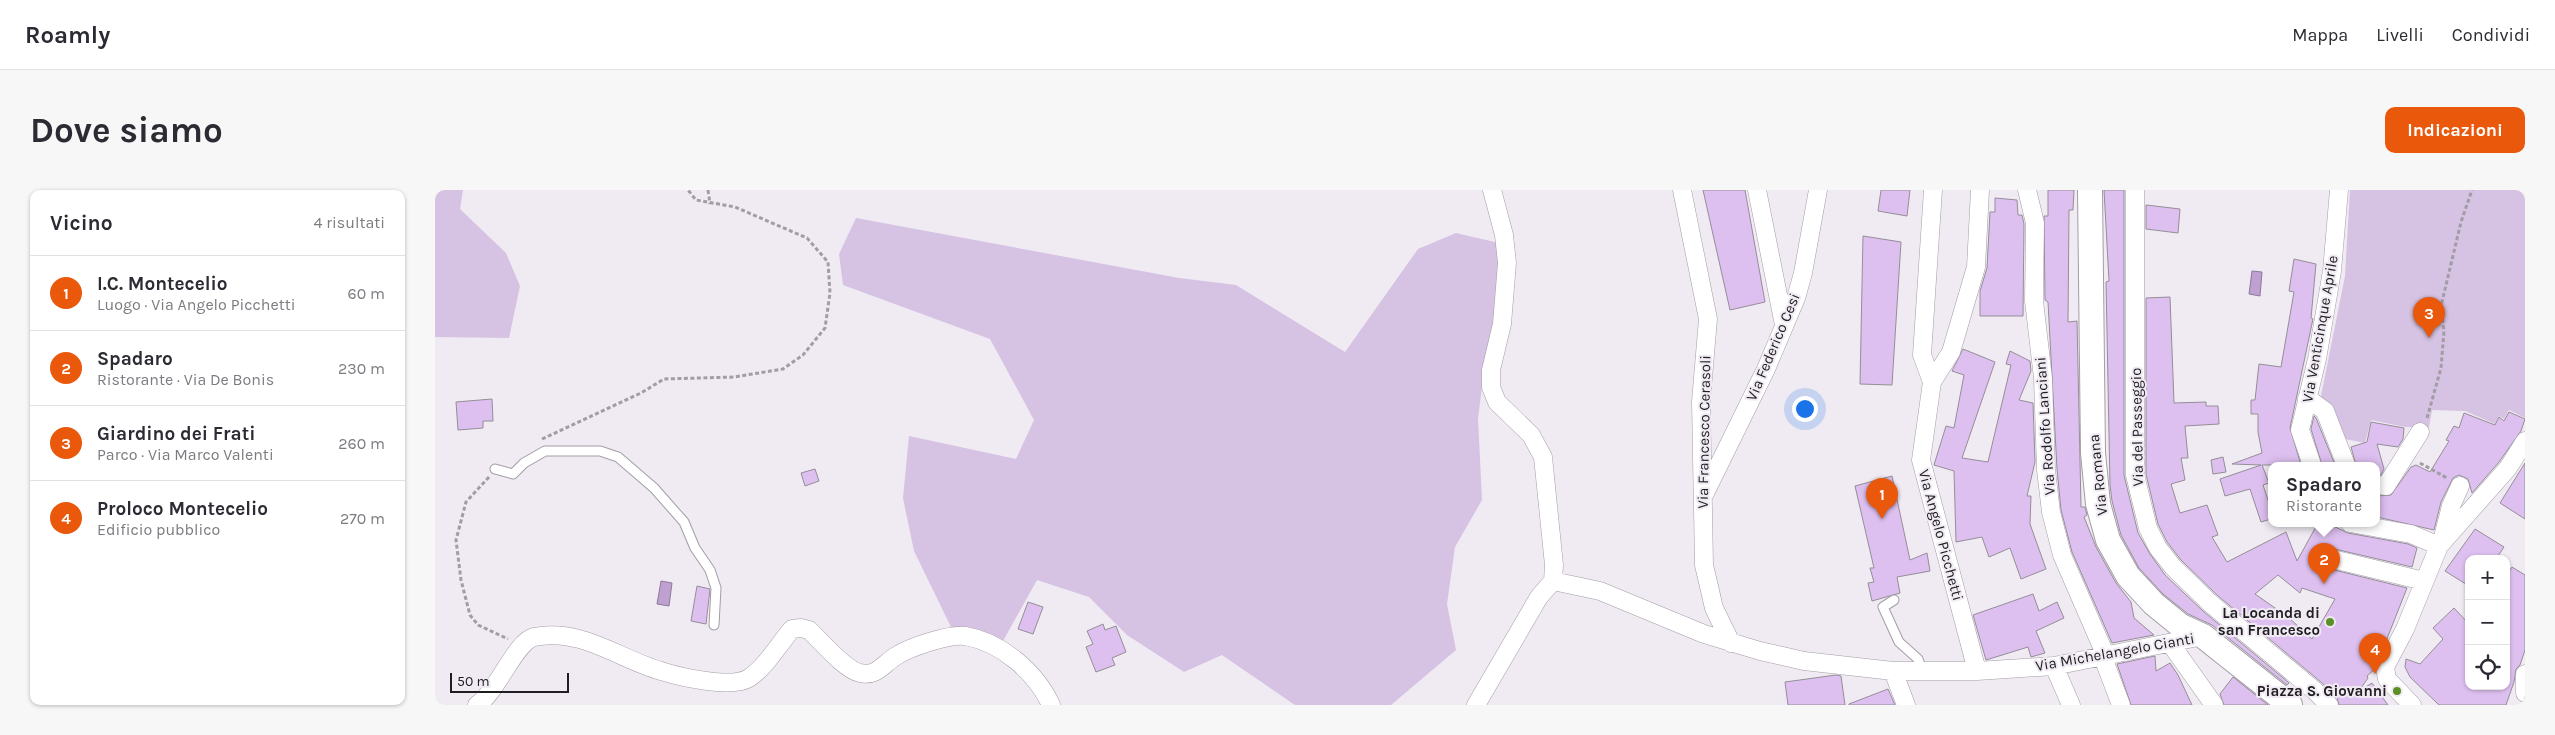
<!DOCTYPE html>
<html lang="it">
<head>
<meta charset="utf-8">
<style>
	:root { --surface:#fff; --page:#f7f7f7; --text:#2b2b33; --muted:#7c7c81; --line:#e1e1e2; --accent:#ea580c }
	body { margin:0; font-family:Karla,sans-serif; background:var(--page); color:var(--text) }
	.controls { position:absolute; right:15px; bottom:15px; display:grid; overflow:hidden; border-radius:10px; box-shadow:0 1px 4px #0004 }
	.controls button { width:45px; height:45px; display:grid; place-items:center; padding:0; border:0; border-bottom:1px solid var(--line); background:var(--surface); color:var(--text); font:25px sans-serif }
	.scale { position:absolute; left:15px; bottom:12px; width:119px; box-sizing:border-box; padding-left:5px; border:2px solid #1f1d20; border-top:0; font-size:14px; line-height:18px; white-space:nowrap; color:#1f1d20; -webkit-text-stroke:4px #f0eaf3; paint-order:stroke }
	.you { position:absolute; left:1369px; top:218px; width:18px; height:18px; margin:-12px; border:4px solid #fff; border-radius:50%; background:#1a73e8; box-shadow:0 0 0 8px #1a73e833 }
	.badge { display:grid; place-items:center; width:32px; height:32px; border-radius:50%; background:var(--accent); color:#fff; font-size:16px; font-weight:700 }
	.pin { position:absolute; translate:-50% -41px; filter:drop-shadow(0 1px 2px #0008) }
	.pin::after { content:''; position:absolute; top:26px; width:18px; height:15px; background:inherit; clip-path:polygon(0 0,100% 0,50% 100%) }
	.popup { position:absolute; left:1833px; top:272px; width:112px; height:65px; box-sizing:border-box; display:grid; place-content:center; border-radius:10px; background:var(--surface); filter:drop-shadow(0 1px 4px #0005); font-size:16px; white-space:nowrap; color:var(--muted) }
	.popup b { font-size:19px; color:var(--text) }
	.popup::after { content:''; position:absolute; left:50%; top:100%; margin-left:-10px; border:10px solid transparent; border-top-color:var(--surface) }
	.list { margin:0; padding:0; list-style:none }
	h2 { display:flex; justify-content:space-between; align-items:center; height:65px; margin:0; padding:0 20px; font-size:21px }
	h2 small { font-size:16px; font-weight:400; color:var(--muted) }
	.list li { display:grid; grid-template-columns:32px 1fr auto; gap:15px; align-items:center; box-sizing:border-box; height:75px; padding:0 20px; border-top:1px solid var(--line) }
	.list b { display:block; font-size:19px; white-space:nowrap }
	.list p { margin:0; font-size:16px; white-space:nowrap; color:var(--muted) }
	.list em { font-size:16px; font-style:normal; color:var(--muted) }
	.icon { flex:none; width:28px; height:28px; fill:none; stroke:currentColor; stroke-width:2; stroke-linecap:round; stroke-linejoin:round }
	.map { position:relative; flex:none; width:2090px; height:515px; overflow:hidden; border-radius:10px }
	header { display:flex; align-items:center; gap:30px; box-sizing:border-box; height:70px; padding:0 25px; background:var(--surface); border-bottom:1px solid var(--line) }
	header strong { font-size:24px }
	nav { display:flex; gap:28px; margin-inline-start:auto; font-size:18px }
	.intro { display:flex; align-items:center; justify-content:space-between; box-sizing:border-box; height:120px; padding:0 30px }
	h1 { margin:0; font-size:35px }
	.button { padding:12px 22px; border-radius:10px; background:var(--accent); color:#fff; font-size:18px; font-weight:700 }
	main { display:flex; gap:30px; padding:0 30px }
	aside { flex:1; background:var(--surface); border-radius:10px; box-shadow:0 1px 4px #0004 }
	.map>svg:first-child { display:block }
	.green { fill:#d6c2e2 }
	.water { fill:#bea1d0; stroke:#8e799b }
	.building { fill:#dec0f0; stroke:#938e97; fill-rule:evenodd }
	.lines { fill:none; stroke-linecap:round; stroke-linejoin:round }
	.lane-casing { stroke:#a39da6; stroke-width:11 }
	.street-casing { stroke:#a39da6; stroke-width:19 }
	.secondary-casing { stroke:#a39da6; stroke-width:26 }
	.path { stroke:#a29da4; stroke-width:3; stroke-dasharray:4 2.5; stroke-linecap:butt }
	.lane { stroke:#fff; stroke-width:9 }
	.street { stroke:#fff; stroke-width:18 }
	.secondary { stroke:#fff; stroke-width:24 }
	.poi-dot { fill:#5b8f28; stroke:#f0eaf3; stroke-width:2 }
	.labels { text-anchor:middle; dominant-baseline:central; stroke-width:4; stroke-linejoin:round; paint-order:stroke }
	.street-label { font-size:15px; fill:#1f1d20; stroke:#f0eaf3 }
	.poi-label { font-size:15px; font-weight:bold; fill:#1f1d20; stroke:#f0eaf3; text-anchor:end }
</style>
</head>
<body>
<header>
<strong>Roamly</strong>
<nav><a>Mappa</a><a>Livelli</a><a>Condividi</a></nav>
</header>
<div class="intro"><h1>Dove siamo</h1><a class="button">Indicazioni</a></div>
<main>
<aside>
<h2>Vicino<small>4 risultati</small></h2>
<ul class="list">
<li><span class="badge">1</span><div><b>I.C. Montecelio</b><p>Luogo · Via Angelo Picchetti</p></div><em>60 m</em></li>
<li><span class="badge">2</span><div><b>Spadaro</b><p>Ristorante · Via De Bonis</p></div><em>230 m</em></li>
<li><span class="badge">3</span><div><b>Giardino dei Frati</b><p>Parco · Via Marco Valenti</p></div><em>260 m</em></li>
<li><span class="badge">4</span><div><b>Proloco Montecelio</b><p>Edificio pubblico</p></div><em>270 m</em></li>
</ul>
</aside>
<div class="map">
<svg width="2090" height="515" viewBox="0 0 2090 515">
	<rect width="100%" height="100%" fill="#f0eaf3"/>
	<path class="green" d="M0,0H28L25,19L71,63L85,96L74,148L0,147Z
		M1915,0H2090V228L2074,220L2069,229L2064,226L2060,234L2030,221L1997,220L1994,237H1970L1936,230L1930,253L1910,249L1899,229L1898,216L1885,211L1910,86Z
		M421,28L744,88L801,95L910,162L983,59L1021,43L1064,53L1063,118L1050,172L1043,229L1047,310L1020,357L1012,414L1021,460L956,515H860L787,465L749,482L692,445L654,407L602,390L568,451L516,437L479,361L468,308L474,246L581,269L599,230L555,149L408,95L404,64Z"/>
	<path class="water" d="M1817,81L1827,82L1825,106L1814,104Z
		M226,391L237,393L234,416L222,414Z"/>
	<path class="building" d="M1268,0H1310L1330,112L1295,120Z
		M1446,0H1475L1472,26L1443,21Z
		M1613,0H1639L1638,20H1634L1633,132L1642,131L1646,317H1650L1652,325L1649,327L1661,357L1681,393L1696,412L1699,428L1719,445L1677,453L1637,362L1626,320L1622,279L1613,112L1610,110L1609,26H1613Z
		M1669,0H1689V285L1703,343L1715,364L1730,385L1768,421L1854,493L1852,495L1777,435L1753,424L1728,404L1704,378L1686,345L1677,311L1675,295L1671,92L1674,91Z
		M1560,8L1582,10L1583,25H1587L1589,34L1588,126H1545V101L1552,78L1555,22H1560Z
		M1711,15L1745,19L1743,43L1711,39Z
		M1428,46L1466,52L1457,195L1425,194Z
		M1859,69L1881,74L1876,128L1878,129L1855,238L1866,275H1827L1834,293L1828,295L1836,319V329L1826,332L1815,299L1790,306L1785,289L1826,275L1797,274L1827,263L1823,242V224H1816V210H1820L1824,174L1846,177L1859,102L1854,101Z
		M1735,107L1739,213L1771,212V216H1783L1784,234L1750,236L1753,268H1746L1750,290L1736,294L1745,323L1772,315L1783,345L1777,347L1792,372L1851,342L1862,371L1883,333H1892L1913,343L1973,354L1982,358L1977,377L1887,356L1878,358L1875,364L1877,373L1883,376L1972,398L1940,479L1932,486L1933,488L1924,501L1937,493L1953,515H1904L1902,507L1887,493L1782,405L1746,370L1732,352L1723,334L1711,284V108ZM1843,385L1865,403L1867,398L1900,409L1877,449L1853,427L1820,404Z
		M1528,159L1560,172L1527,268L1553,272L1576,175L1571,174L1575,161L1595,171L1596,181L1584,210L1598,213L1600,272L1592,306H1596L1595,334L1611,379L1586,389L1575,358L1554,367L1547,347L1521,352L1519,281L1499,275L1511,236L1519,238L1529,185L1517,181Z
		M57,209L58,231H48V238L23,240L21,212Z
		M2074,222L2090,229L2086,241L2064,272L2037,303L2033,289L2024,285L2018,288L2006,312L1999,340L1942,327V306L1956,305L1976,277L1981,275L1995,282L2014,251L2011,250L2019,236L2024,238L2029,223L2060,235L2064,227L2069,231Z
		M1879,226L1881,228L1900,275H1887L1876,239Z
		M1936,232L1969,238L1968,249L1963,257L1942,254L1949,279L1946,285H1942V275H1921L1916,257L1932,252Z
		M1788,267L1791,282L1778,284L1776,270Z
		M2090,273V329L2065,313Z
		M380,279L384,291L370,296L366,283Z
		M1457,286L1475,370L1492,363L1495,381L1462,387L1465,403L1437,411L1433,393L1439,392L1435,378H1439L1420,296Z
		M2040,339L2069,357L2061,369H2034V396L2010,381Z
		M2077,377L2090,385V460L2085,475L2081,479L2079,492L2071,515H2004L1975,487L1970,477L1971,469L1985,474L2008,449L1998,438L2019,418L2034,434V496H2071V386Z
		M262,396L275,399L271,434L256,431Z
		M1598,404L1604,421L1622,412L1629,428L1601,441L1610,463L1596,467L1593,457L1551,470L1538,425Z
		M593,412L608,417L598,444L583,439Z
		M668,434L670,440L681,436L691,462L677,468L680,475L661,482L651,457L658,454L652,441Z
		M1720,466L1721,481L1735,473L1743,485L1757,515H1696L1682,474Z
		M1401,485L1406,486L1410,515H1353L1350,492Z
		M1798,487L1833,515H1789L1785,504Z
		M1453,499L1460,515H1414V514Z"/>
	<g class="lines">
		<g class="lane-casing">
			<path id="lane" d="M60,279L78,284L89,273L110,261H165L183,267L219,298L249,332L260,358L275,380L281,398L279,435
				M1459,410L1448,417L1464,452L1483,469L1487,481"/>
		</g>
		<g class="street-casing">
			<path id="street" d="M1247,0L1273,129L1266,211L1269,375L1279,418L1296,453
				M1322,0L1349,135
				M1498,0L1487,165L1497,192L1486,270L1542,481
				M1592,0L1600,33L1599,111L1608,188L1611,280L1616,322L1627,365L1670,464
				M1700,0V285L1713,338L1723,358L1738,377L1775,413L1880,501L1894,515
				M1497,192L1516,162L1541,77L1545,0
				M1872,208L1890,221L1911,275
				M1877,275L1865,240L1882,169L1897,81L1904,0
				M1942,295L1951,296L1985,242
				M1270,303L1331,179L1361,108L1368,83L1383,0
				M1915,333L1976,344L2004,356
				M2008,347L2016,316L2025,296
				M1885,366L1989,391
				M1118,391L1165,401L1269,444L1325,461L1369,471L1458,481H1542L1619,476L1768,446
				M1735,453L1779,515
				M1667,465L1686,515
				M1619,476L1636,515
				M1458,481L1471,515
				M2090,484V503
				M42,515C63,501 80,452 99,447C145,437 184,469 226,481C245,487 297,499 314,488C331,477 344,454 357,439L366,438L374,440C386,451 410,480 425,483C442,487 448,474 461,466C475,457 514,444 530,446C566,452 601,482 616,515
				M1041,515L1104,407L1118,391L1119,375L1108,267L1096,245L1062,212L1056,197V180L1067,134L1072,73L1069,45L1057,0
				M1977,515L1952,489L1950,477L1970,439L2004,356L2073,278L2090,251"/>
		</g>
		<g class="secondary-casing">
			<path id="secondary" d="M1655,0L1658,263L1663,314L1673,350L1693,386L1719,414L1746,436L1768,446L1855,515"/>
		</g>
		<path class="path" d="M273,0L275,14
			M1992,228L2006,178L2009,141L2006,116L2026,32L2037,0
			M107,249L206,203L229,189L299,187L348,179L368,165L390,138L395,103L393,72L372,48L300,17L261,10L253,0
			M1985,273L2012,288
			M54,287L31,312L21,350L26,390L35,425L43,435L73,449"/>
		<use href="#lane" class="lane"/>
		<use href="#street" class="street"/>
		<use href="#secondary" class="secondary"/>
	</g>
	<g class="poi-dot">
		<circle cx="1895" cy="432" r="5"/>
		<circle cx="1962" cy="501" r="5"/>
	</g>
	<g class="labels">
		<g class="street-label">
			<text transform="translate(1885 139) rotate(-80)">Via Venticinque Aprile</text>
			<text transform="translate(1338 157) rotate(-67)">Via Federico Cesi</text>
			<text transform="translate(1610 236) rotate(-94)">Via Rodolfo Lanciani</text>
			<text transform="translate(1702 237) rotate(-91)">Via del Passeggio</text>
			<text transform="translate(1269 242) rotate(-89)">Via Francesco Cerasoli</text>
			<text transform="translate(1663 285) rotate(-96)">Via Romana</text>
			<text transform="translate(1506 345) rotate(75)">Via Angelo Picchetti</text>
			<text transform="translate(1680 462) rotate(-10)">Via Michelangelo Cianti</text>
		</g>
		<g class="poi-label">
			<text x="1885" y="423">La Locanda di<tspan x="1885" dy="17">san Francesco</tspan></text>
			<text x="1952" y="501">Piazza S. Giovanni</text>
		</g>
	</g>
</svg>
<div class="controls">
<button>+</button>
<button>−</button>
<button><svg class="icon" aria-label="locate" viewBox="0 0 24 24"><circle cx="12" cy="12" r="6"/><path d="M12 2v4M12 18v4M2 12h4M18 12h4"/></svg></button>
</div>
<div class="scale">50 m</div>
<div class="you"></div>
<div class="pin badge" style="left:1447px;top:329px">1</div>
<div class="pin badge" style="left:1889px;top:394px">2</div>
<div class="popup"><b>Spadaro</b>Ristorante</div>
<div class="pin badge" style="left:1994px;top:148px">3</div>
<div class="pin badge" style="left:1940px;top:484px">4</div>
</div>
</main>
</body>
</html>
